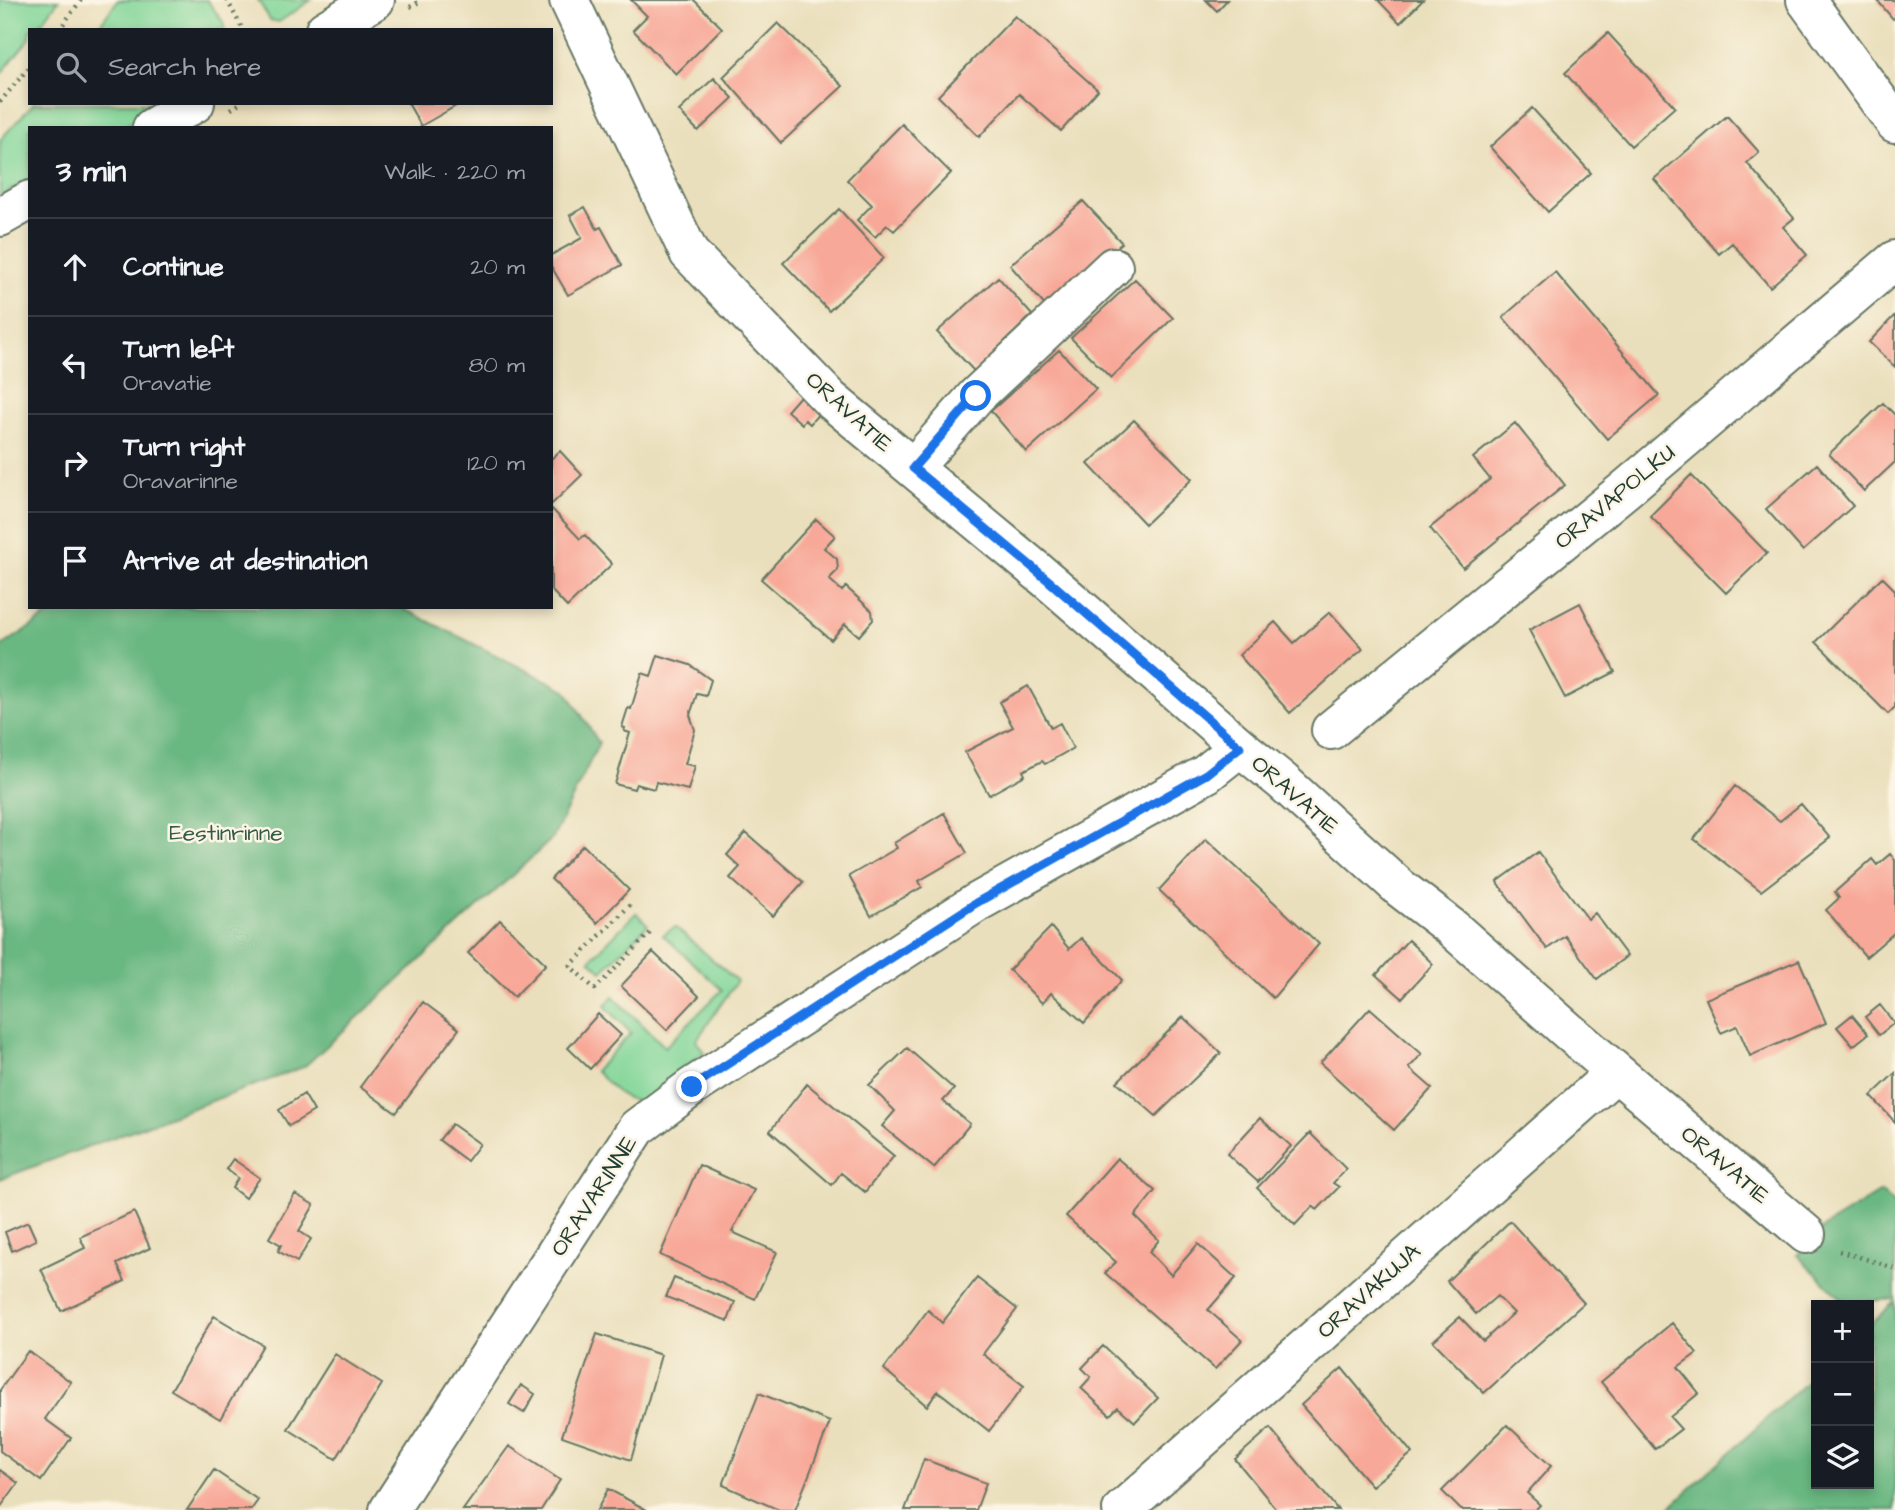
<!DOCTYPE html>
<html lang="en">
<head>
<meta charset="utf-8">
<style>
	:root { --surface:#171b24; --page:#20242c; --text:#f1f3f6; --muted:#9ea1a6; --line:#363941 }
	body { margin:0; font-family:"Architects Daughter",sans-serif; background:var(--page); color:var(--text) }
	.controls { position:absolute; right:21px; bottom:21px; display:grid; overflow:hidden; border-radius:0px; box-shadow:0 4px 10px #0003 }
	.controls button { width:63px; height:63px; display:grid; place-items:center; padding:0; border:0; border-bottom:2px solid var(--line); background:var(--surface); color:var(--text); font:35px sans-serif }
	.stop { position:absolute; width:21px; height:21px; margin:-16px; border:5px solid #1a73e8; border-radius:50%; background:#fff }
	.stop.end { background:#1a73e8; border-color:#fff; box-shadow:0 2px 7px #0008 }
	.list { margin:0; padding:0; list-style:none }
	h2 { display:flex; justify-content:space-between; align-items:center; height:91px; margin:0; padding:0 28px; font-size:30px }
	h2 small { font-size:23px; font-weight:400; color:var(--muted) }
	.list li { display:grid; grid-template-columns:46px 1fr auto; gap:21px; align-items:center; box-sizing:border-box; height:98px; padding:0 28px; border-top:2px solid var(--line) }
	.list b { display:block; font-size:26px; white-space:nowrap }
	.list p { margin:0; font-size:23px; white-space:nowrap; color:var(--muted) }
	.list em { font-size:23px; font-style:normal; color:var(--muted) }
	.icon { flex:none; width:38px; height:38px; fill:none; stroke:currentColor; stroke-width:2; stroke-linecap:round; stroke-linejoin:round }
	.map { position:relative; flex:none; width:1895px; height:1510px; overflow:hidden }
	.search { position:absolute; background:var(--surface); box-shadow:0 4px 10px #0003; left:28px; top:28px; width:525px; height:77px; display:flex; align-items:center; gap:18px; box-sizing:border-box; padding:0 24px; border-radius:0px; color:var(--muted); font-size:26px }
	.panel { position:absolute; background:var(--surface); box-shadow:0 4px 10px #0003; left:28px; top:126px; width:525px; height:483px; border-radius:0px }
	.map>svg:first-child { display:block }
	.green { fill:#82d699; stroke:#508a66; stroke-width:2 }
	.forest { fill:#69b781; stroke:#447a5a; stroke-width:2 }
	.building { fill:#f8a898 }
	.lines { fill:none; stroke-linecap:round; stroke-linejoin:round }
	.minor-casing { stroke:#667664; stroke-width:42 }
	.path { stroke:#667664; stroke-width:4.5; stroke-dasharray:2 5; stroke-linecap:butt }
	.minor { stroke:#fff; stroke-width:38 }
	.route { stroke:#1a73e8; stroke-width:9 }
	.labels { text-anchor:middle; dominant-baseline:central; stroke-width:5; stroke-linejoin:round; paint-order:stroke }
	.street-label { font-size:23px; fill:#1f3d34; stroke:#fcf5e5 }
	.park-label { font-size:23px; fill:#335c48; stroke:#fcf5e5 }
</style>
</head>
<body>
<div class="map">
<svg width="1895" height="1510" viewBox="0 0 1895 1510">
	<rect width="100%" height="100%" fill="#fcf5e5"/>
	<filter id="ink" filterUnits="userSpaceOnUse"><feTurbulence type="fractalNoise" baseFrequency=".0143" numOctaves="2"/><feDisplacementMap in="SourceGraphic" scale="14" xChannelSelector="R" yChannelSelector="G"/><feConvolveMatrix kernelMatrix="1 2 1 2 8 2 1 2 1" color-interpolation-filters="sRGB"/></filter>
	<filter id="wash" filterUnits="userSpaceOnUse"><feTurbulence type="fractalNoise" baseFrequency=".00686" numOctaves="4" result="noise"/><feDisplacementMap in="SourceGraphic" scale="28" xChannelSelector="R" yChannelSelector="G"/><feGaussianBlur stdDeviation="1.57" result="paint"/><feColorMatrix in="noise" values="0 0 0 0 0 0 0 0 0 0 0 0 0 0 0 0 0 1.4 0 .05"/><feComposite in="paint" operator="in"/></filter>
	<g filter="url(#wash)">
		<rect width="100%" height="100%" fill="#eadfbc"/>
		<path class="green" d="M0,0H59L36,30H30V38L0,75Z
			M118,0H207L223,22L225,30H96Z
			M258,0H311L279,22L270,20Z
			M34,103H164L121,128H30V179L0,196V140Z
			M636,913L648,925L602,971L590,960Z
			M675,927L737,981L696,1041L704,1052L647,1101C625,1105 610,1085 595,1071L631,1033L605,1006L613,996L665,1047L722,990L663,935Z"/>
		<path class="forest" d="M61,607H400L566,690L599,743L553,838L304,1067L0,1179V647Z
			M1881,1192L1895,1205V1299L1846,1303L1797,1255L1824,1227Z
			M1895,1301V1510H1667L1816,1373V1484H1869V1325Z"/>
		<g id="blocks">
			<path class="building" d="M631,0H694L722,28L676,74L633,30L647,16Z
				M1206,0H1227L1217,11Z
				M1378,0H1423L1400,23Z
				M1877,0H1895V18L1893,19Z
				M1015,16L1098,90L1061,131L1019,94L979,137L938,96Z
				M778,23L843,86L781,143L723,77Z
				M1608,33L1675,107L1631,146L1565,73Z
				M714,78L733,98L698,131L679,111Z
				M408,103H461L421,126Z
				M1532,108L1591,173L1548,212L1490,147Z
				M1727,116L1759,152L1747,163L1794,218L1783,227L1807,255L1770,287L1732,243L1719,254L1654,179Z
				M902,124L951,173L894,231L887,225L875,237L857,220L872,205L847,180Z
				M1083,201L1122,243L1047,308L1010,265Z
				M585,207L597,229L601,227L622,265L568,295L551,266V255L582,238L570,215Z
				M839,209L884,258L829,311L783,263Z
				M1555,272L1659,395L1607,439L1503,317Z
				M998,277L1032,315L974,371L937,332Z
				M1135,279L1173,318L1111,378L1071,338Z
				M1895,315V367L1869,342Z
				M1059,350L1096,389L1026,452L991,411Z
				M801,395L820,412L810,424L805,420L802,424L787,411Z
				M1883,403L1895,415V462L1864,491L1829,454Z
				M1134,420L1192,479L1145,524L1088,464Z
				M1515,423L1565,485L1463,568L1430,528L1490,479L1473,458Z
				M560,451L582,475L551,505V459Z
				M1817,464L1853,506L1803,551L1766,509Z
				M1691,475L1767,553L1726,593L1650,516Z
				M551,508L580,539L585,535L612,564L567,607L551,590Z
				M816,519L835,536L824,548L837,559L838,570L829,579L842,591L846,587L872,611L873,620L859,636L845,624L831,640L761,579Z
				M1882,577L1895,590V707L1888,714L1816,642Z
				M1580,603L1615,672L1565,698L1529,630Z
				M1330,612L1363,649L1290,713L1239,655L1275,622L1294,643Z
				M658,655L690,665L711,680L706,696L697,694L690,715L695,730L685,764L695,766L688,790L656,782L654,789L636,784L634,789L615,784L630,733L624,731L625,728L622,727L628,708L631,709L642,673L651,676Z
				M1028,686L1051,728L1060,723L1073,748L1045,764L1042,761L1023,771L1025,775L989,795L965,752L1013,727L999,702Z
				M1735,786L1780,821L1801,804L1830,838L1761,891L1694,839Z
				M944,813L967,853L919,881L922,887L871,916L849,876L897,848L894,843Z
				M746,833L803,882L773,916L730,878L740,867L727,855Z
				M1206,839L1319,944L1273,998L1159,890Z
				M583,845L629,890L597,923L551,879Z
				M1538,852L1588,919L1595,913L1627,956L1597,979L1565,936L1547,949L1497,882Z
				M1890,854L1895,860V932L1866,957L1826,910L1839,898L1835,892L1872,859L1877,865Z
				M500,920L546,964L514,997L468,953Z
				M1051,927L1069,949L1081,938L1122,980L1084,1023L1051,993L1042,1003L1009,970Z
				M1408,940L1433,964L1402,998L1376,975Z
				M653,952L699,996L667,1030L621,986Z
				M1799,960L1826,1023L1750,1056L1737,1026L1721,1033L1706,999Z
				M423,1002L459,1029L396,1113L360,1087Z
				M1880,1005L1894,1023L1879,1035L1865,1017Z
				M1370,1008L1422,1054L1409,1068L1432,1088L1394,1130L1320,1063Z
				M598,1014L621,1035L590,1069L568,1048Z
				M1852,1015L1868,1034L1853,1046L1837,1027Z
				M1183,1017L1221,1053L1156,1116L1117,1082Z
				M907,1048L954,1089L943,1101L970,1124L934,1168L882,1126L895,1111L869,1085Z
				M1895,1073V1122L1871,1096Z
				M807,1084L894,1156L865,1192L841,1173L832,1185L770,1131Z
				M304,1094L314,1111L289,1126L279,1110Z
				M1260,1118L1291,1146L1258,1182L1227,1154Z
				M452,1124L480,1144L467,1161L439,1140Z
				M1310,1133L1346,1169L1333,1183L1339,1187L1317,1210L1313,1206L1295,1225L1257,1188Z
				M1117,1158L1155,1191L1135,1216L1159,1240L1149,1252L1171,1275L1198,1244L1236,1278L1208,1310L1242,1340L1215,1369L1105,1273L1116,1262L1066,1216Z
				M233,1159L260,1178L245,1198L232,1188L238,1178L226,1169Z
				M699,1165L754,1190L732,1232L777,1252L755,1299L660,1255Z
				M295,1194L314,1205L299,1231L311,1239L297,1262L278,1251L281,1245L269,1238Z
				M134,1212L150,1248L117,1264L125,1281L61,1311L41,1269L85,1248L80,1237Z
				M1510,1221L1584,1303L1484,1393L1433,1341L1460,1317L1483,1341L1514,1313L1497,1296L1476,1314L1447,1281Z
				M28,1222L36,1240L12,1251L5,1232Z
				M674,1278L735,1302L728,1321L666,1297Z
				M977,1278L1017,1309L983,1354L1024,1386L989,1431L938,1391L927,1406L884,1369L928,1310L942,1323Z
				M214,1316L263,1345L220,1419L171,1390Z
				M1672,1323L1697,1353L1678,1367L1699,1393L1670,1417L1681,1429L1655,1449L1601,1382Z
				M597,1334L661,1355L631,1460L562,1436Z
				M1103,1346L1158,1398L1135,1422L1118,1407L1110,1415L1081,1388L1091,1377L1082,1368Z
				M28,1351L71,1382L45,1419L71,1438L41,1481L0,1451V1390Z
				M335,1354L382,1384L336,1459L288,1429Z
				M1342,1368L1412,1453L1372,1486L1301,1405Z
				M521,1385L535,1394L524,1413L509,1404Z
				M759,1393L830,1422L795,1510H779L723,1485Z
				M1507,1425L1551,1466L1527,1493L1540,1505L1535,1510H1461L1442,1491Z
				M1270,1428L1338,1510H1277L1235,1459Z
				M509,1446L560,1480L541,1510H463Z
				M924,1459L986,1483L976,1510H905Z
				M0,1470L18,1483L0,1508Z
				M214,1470L258,1500L251,1510H187Z
				M608,1489L647,1510H597Z"/>
		</g>
	</g>
	<g filter="url(#ink)">
		<use href="#blocks" fill-opacity="0" stroke="#667664" stroke-width="2"/>
		<g class="lines">
			<g class="minor-casing">
				<path id="minor" d="M569,0L689,253L830,399L1049,581L1240,747L1282,781L1400,888L1452,928L1568,1031L1806,1234
					M1806,0L1895,123
					M325,30L375,0
					M152,128L195,103
					M0,217L30,200
					M913,468L976,396L1113,267
					M1331,730L1627,488L1895,260
					M389,1510L637,1128L692,1087L976,903L1206,774L1240,747
					M1122,1510L1616,1072"/>
			</g>
			<path class="path" d="M227,0L243,30
				M410,7L422,0
				M59,30L81,0
				M0,102L30,66
				M231,109L241,103
				M630,905L570,966L595,989L653,930
				M1839,1251L1895,1268"/>
			<use href="#minor" class="minor"/>
		</g>
	</g>
	<g class="lines" filter="url(#ink)">
		<path class="route" d="M692,1087L976,903L1206,774L1240,747L1049,581L913,468L976,396"/>
	</g>
	<g class="labels">
		<g class="street-label">
			<text transform="translate(849 412) rotate(42)">ORAVATIE</text>
			<text transform="translate(1615 497) rotate(-40)">ORAVAPOLKU</text>
			<text transform="translate(1295 795) rotate(41)">ORAVATIE</text>
			<text transform="translate(1725 1165) rotate(40)">ORAVATIE</text>
			<text transform="translate(594 1196) rotate(-57)">ORAVARINNE</text>
			<text transform="translate(1369 1291) rotate(-42)">ORAVAKUJA</text>
		</g>
		<g class="park-label">
			<text x="226" y="833">Eestinrinne</text>
		</g>
	</g>
</svg>
<div class="controls">
<button>+</button>
<button>−</button>
<button><svg class="icon" aria-label="layers" viewBox="0 0 24 24"><path d="M12 4l9 5-9 5-9-5zM3 14l9 5 9-5"/></svg></button>
</div>
<div class="stop" style="left:976px;top:396px"></div>
<div class="stop end" style="left:692px;top:1087px"></div>
<div class="search"><svg class="icon" aria-label="search" viewBox="0 0 24 24"><circle cx="10" cy="10" r="6"/><path d="M15 15l6 6"/></svg>Search here</div>
<section class="panel">
<h2>3 min<small>Walk · 220 m</small></h2>
<ul class="list">
<li><svg class="icon" aria-label="ahead" viewBox="0 0 24 24"><path d="M12 20V5M6 11l6-6 6 6"/></svg><div><b>Continue</b></div><em>20 m</em></li>
<li><svg class="icon" aria-label="left" viewBox="0 0 24 24"><path d="M17 20v-9H6M10 6l-5 5 5 5"/></svg><div><b>Turn left</b><p>Oravatie</p></div><em>80 m</em></li>
<li><svg class="icon" aria-label="right" viewBox="0 0 24 24"><path d="M7 20v-9h11M14 6l5 5-5 5"/></svg><div><b>Turn right</b><p>Oravarinne</p></div><em>120 m</em></li>
<li><svg class="icon" aria-label="arrive" viewBox="0 0 24 24"><path d="M6 21V4h12l-3 4 3 4H6"/></svg><div><b>Arrive at destination</b></div></li>
</ul>
</section>
</div>
</body>
</html>
